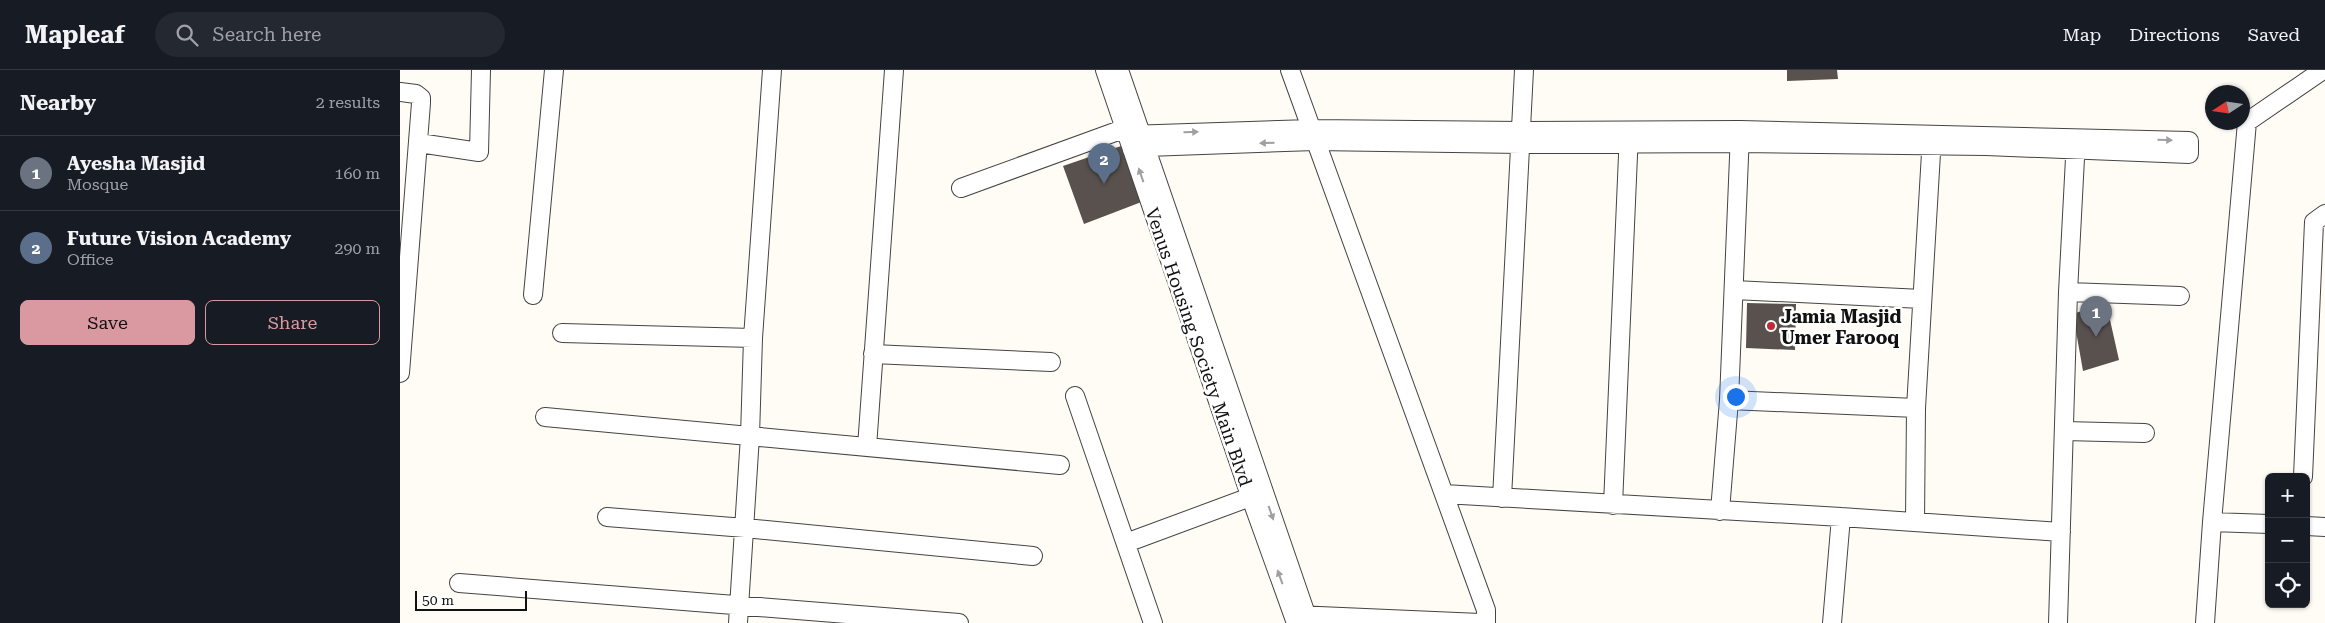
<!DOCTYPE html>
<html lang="en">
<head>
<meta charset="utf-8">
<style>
	:root { --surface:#171b24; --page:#242831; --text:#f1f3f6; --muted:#9ea1a6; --line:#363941; --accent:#da99a0 }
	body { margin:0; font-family:"Roboto Serif",serif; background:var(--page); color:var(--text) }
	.controls { position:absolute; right:15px; bottom:15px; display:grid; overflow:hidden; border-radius:8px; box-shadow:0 1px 4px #0004 }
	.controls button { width:45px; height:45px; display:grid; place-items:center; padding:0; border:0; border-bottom:1px solid var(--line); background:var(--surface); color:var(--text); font:25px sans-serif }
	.compass { position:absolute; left:1805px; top:15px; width:45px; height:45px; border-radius:50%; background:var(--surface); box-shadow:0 1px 4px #0004; rotate:258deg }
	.scale { position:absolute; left:15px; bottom:12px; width:112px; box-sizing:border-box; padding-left:5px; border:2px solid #111; border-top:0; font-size:14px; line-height:18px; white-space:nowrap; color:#111; -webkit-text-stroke:4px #fff; paint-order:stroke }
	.you { position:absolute; left:1335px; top:326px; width:18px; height:18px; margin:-12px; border:4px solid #fff; border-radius:50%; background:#1a73e8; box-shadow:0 0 0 8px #1a73e833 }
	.badge { display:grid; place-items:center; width:32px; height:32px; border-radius:50%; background:var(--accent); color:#fff; font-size:16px; font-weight:700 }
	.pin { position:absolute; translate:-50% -41px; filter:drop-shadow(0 1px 2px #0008) }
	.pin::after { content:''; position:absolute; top:26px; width:18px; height:15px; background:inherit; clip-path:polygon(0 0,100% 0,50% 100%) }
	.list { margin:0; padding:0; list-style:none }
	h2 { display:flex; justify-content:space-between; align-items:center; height:65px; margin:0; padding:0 20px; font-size:21px }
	h2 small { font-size:16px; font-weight:400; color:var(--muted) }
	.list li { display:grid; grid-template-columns:32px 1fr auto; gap:15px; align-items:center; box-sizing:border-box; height:75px; padding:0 20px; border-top:1px solid var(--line) }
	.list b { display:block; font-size:19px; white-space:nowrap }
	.list p { margin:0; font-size:16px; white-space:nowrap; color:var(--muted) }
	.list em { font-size:16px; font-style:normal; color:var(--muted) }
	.actions { display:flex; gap:10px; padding:15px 20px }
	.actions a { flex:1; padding:11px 0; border:1px solid var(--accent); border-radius:8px; text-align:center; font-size:18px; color:var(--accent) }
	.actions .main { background:var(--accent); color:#111 }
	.icon { flex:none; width:28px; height:28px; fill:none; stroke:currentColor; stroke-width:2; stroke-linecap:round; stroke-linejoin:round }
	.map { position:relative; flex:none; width:1925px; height:553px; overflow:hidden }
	header { display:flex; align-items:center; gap:30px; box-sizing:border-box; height:70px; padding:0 25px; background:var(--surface); border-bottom:1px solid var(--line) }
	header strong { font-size:24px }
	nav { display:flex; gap:28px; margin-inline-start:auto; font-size:18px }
	.search { width:350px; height:45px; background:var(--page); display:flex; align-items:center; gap:12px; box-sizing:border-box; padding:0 18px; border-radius:28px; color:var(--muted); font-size:19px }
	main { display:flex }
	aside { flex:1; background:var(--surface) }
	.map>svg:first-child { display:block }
	.building { fill:#59514d }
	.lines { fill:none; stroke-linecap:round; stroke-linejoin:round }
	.minor-casing { stroke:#444; stroke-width:20 }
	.minor { stroke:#fff; stroke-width:18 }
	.oneway { fill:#a0a0a0 }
	.poi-dot { fill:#bd2c38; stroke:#fff; stroke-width:2 }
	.labels { text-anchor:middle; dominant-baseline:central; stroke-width:5; stroke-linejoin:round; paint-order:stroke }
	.poi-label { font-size:18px; font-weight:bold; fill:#111; stroke:#fff; text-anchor:start }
	.street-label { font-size:18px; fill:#111; stroke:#fff }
</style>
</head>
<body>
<header>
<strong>Mapleaf</strong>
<div class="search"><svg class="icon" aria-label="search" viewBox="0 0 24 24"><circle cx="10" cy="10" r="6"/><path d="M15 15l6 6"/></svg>Search here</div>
<nav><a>Map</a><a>Directions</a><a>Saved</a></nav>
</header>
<main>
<aside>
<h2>Nearby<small>2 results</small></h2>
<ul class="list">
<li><span class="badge" style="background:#6b7280">1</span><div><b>Ayesha Masjid</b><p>Mosque</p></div><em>160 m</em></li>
<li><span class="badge" style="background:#5c6f8a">2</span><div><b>Future Vision Academy</b><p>Office</p></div><em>290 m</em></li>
</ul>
<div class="actions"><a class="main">Save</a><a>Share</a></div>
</aside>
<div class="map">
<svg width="1925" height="553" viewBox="0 0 1925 553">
	<rect width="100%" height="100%" fill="#fffcf5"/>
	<path class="building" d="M1387,0H1437L1438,9L1387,11Z
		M724,75L744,131L684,154L663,96Z
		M1706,232L1719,290L1683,301L1673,244Z
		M1347,233L1396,234L1395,280L1346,278Z"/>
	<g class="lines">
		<g class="minor-casing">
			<path id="minor" d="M705,0L851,428L896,553
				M719,0L909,553
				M890,0L1086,540V553
				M0,22L16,24L21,28V33L0,303
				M728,65L911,59L1121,61L1340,60L1789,71V84L1586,76L1340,73L1121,74L915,71L747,77L732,80
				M19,73L79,82L81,0
				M561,118L726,58
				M1334,220L1522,229
				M1668,222L1780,226
				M133,225L154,0
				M162,263L353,268
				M473,284L651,292
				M675,326L753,553
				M1329,330L1516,338
				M145,347L660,395
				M1664,361L1745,363
				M467,377L494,0
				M1903,407L1914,152L1925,144
				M1044,424L1441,447L1661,462
				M1102,428L1124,0
				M1213,435L1229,62
				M1320,441L1329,330L1340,63
				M207,447L345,458L633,486
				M1515,452L1516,338L1532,66
				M1812,452L1869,454
				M1906,456L1925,457
				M726,473L861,423
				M59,513L559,553
				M896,545L1080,553
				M338,553L350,366L353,268L372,0
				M1432,553L1441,447
				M1658,553L1668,222L1676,69
				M1805,553L1812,452L1847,52L1923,0"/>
		</g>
		<use href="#minor" class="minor"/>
	</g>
	<defs><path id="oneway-solid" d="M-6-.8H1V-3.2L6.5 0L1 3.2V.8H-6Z" transform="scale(1.25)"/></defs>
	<g class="oneway">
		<use href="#oneway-solid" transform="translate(791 62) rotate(-2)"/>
		<use href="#oneway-solid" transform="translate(1765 70) rotate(1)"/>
		<use href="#oneway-solid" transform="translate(867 73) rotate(178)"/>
		<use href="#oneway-solid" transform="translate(741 105) rotate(-109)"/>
		<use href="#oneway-solid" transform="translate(871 443) rotate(71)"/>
		<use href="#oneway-solid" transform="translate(880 507) rotate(-110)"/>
	</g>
	<circle class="poi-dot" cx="1371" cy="256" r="5"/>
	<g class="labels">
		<g class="poi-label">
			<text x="1381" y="246">Jamia Masjid<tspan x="1381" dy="21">Umer Farooq</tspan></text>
		</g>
		<g class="street-label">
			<text transform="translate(799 277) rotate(71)">Venus Housing Society Main Blvd</text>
		</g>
	</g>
</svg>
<div class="controls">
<button>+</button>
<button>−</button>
<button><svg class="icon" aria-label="locate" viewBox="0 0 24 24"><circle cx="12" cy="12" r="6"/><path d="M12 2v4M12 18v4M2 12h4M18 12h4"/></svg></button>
</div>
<svg class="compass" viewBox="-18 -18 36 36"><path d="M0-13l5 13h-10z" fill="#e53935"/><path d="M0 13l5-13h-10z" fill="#9ea1a6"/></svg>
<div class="scale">50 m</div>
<div class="you"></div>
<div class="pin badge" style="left:1696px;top:267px;background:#6b7280">1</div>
<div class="pin badge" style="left:704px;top:114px;background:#5c6f8a">2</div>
</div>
</main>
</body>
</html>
